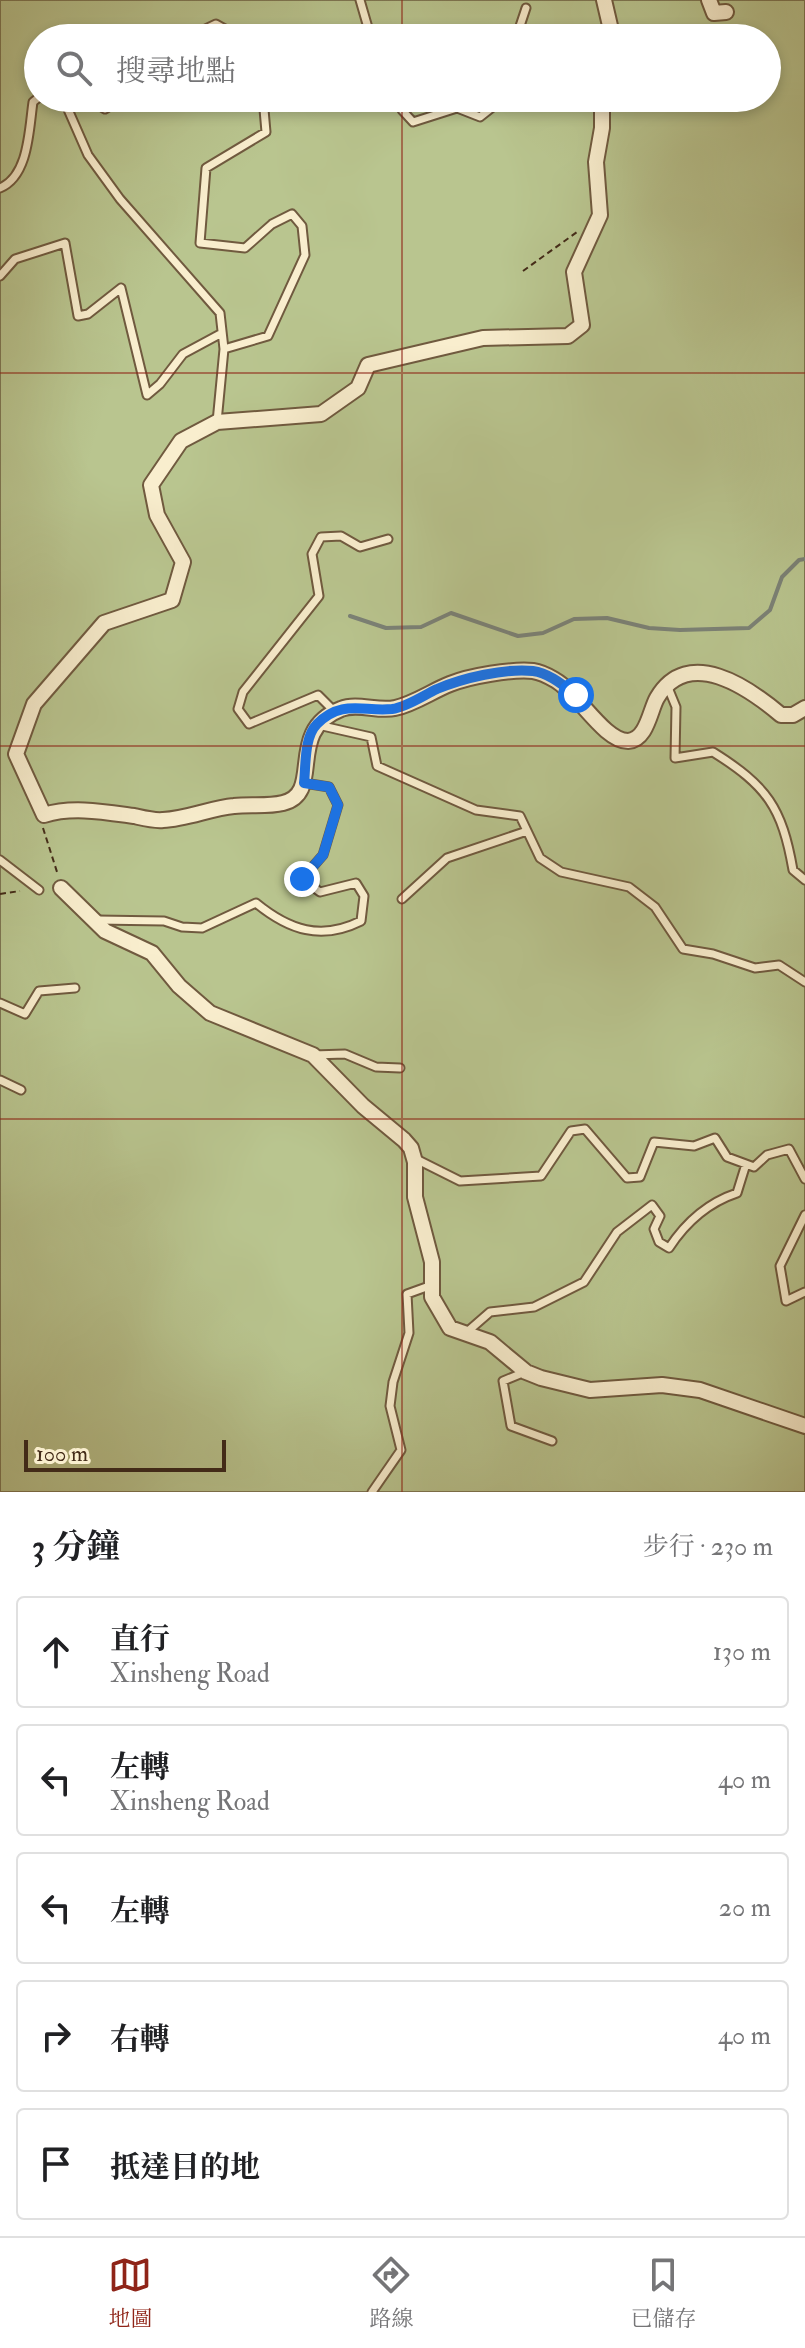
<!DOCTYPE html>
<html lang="zh-TW">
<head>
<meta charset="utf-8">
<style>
	:root { --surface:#fff; --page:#f6f6f6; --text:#202124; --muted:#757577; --line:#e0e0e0; --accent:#8f2418 }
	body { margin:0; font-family:"IM FELL Double Pica","Noto Serif TC",serif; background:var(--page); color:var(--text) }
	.scale { position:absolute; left:24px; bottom:20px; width:202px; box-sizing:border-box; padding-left:8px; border:4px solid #432b18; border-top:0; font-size:22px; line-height:28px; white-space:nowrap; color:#432b18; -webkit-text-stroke:6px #f9eece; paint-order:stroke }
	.stop { position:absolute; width:24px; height:24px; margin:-18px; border:6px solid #1a73e8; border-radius:50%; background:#fff }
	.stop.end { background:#1a73e8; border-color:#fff; box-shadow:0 2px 8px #0008 }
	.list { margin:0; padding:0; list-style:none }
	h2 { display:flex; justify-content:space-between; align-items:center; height:104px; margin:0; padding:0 32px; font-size:34px }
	h2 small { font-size:26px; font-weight:400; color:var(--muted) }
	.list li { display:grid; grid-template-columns:52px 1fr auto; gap:24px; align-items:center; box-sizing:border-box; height:112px; margin:0 16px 16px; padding:0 16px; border:2px solid var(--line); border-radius:8px }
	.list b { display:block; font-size:30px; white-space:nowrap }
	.list p { margin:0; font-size:26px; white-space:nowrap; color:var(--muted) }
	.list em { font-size:26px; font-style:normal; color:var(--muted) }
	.icon { flex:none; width:44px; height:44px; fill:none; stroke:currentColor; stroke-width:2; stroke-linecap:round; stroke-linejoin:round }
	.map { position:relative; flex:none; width:805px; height:1492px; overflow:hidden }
	.search { position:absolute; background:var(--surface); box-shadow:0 4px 12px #0003; left:24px; right:24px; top:24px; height:88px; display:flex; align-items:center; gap:20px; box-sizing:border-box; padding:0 28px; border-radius:44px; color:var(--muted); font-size:30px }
	.sheet { height:744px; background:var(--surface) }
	nav { display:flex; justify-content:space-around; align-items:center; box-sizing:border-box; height:112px; border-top:2px solid var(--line); background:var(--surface); font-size:22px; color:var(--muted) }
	nav a { display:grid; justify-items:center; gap:4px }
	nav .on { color:var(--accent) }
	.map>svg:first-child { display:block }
	.green { fill:#b9c58f; stroke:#7e7854; stroke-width:2; fill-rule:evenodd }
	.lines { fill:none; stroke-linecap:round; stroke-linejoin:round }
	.stream { stroke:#7b8277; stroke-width:4 }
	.lane-casing { stroke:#705a3f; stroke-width:11 }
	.street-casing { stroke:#705a3f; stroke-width:18 }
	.path { stroke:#432b18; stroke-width:2; stroke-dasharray:6 4; stroke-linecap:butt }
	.lane { stroke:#f9eece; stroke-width:7 }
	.street { stroke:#f9eece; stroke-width:14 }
	.route { stroke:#1a73e8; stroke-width:10 }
	.grid { fill:none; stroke:#8f2418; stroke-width:2; stroke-opacity:0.55 }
</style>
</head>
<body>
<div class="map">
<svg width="805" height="1492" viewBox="0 0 805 1492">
	<rect width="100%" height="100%" fill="#f6e5b3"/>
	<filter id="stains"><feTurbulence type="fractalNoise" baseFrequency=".0025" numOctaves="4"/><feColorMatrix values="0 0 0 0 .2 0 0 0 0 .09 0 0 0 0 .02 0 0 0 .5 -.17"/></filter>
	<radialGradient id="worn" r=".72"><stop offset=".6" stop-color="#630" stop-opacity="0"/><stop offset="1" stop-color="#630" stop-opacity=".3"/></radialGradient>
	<path class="green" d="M0,0H805V1492H0ZM38,38H767V98H38Z"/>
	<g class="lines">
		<path class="stream" d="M350,616L386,628L421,627L451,613L518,636L543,633L574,619L607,618L649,628L680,630L749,628L770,610L782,577L799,560L805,559"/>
		<g class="lane-casing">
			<path id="lane" d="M360,0L371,38
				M187,38L216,24L241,38
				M516,38L526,8
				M63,98L88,155L120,199L220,313L224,349L217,422
				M87,98L105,109L123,98
				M414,98L402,110L413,122L457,108L480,117L504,98
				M0,188C29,176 29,129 33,102L38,98
				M0,276L15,259L65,243L78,316L88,314L121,288L147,395L160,384L183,354L222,333
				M224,349L268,336L305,255L302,226L292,214L272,224L245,248L200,243L206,168L266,132L263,98
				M667,685L676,707L675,758L713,752C767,786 782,807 793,870L805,880
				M335,712L318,695L249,724L238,709L243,692L319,596L312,554L321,537L341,536L360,547L388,539
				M318,725L371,737L377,766L476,810L520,816L540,858L561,872L629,887L655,907L683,949L713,954L755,968L779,965L805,982
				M0,860L39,890
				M402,899L447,858L527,831
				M97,920L164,921L182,927L202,928L256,903C289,930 321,941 361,921L364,896L356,883L320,892L302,879L323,855L338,805L329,787L304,783
				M0,1003L25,1014L39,991L75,988
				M313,1055L345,1054L376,1067L400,1068
				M0,1080L21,1090
				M416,1159L460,1181L541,1176L571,1131L585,1129L627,1178L640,1177L654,1142L694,1146L715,1138L727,1157L754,1167L767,1155L789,1149L805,1179
				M805,1215L780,1266L786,1301L805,1292
				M467,1332L490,1312L534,1307L584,1282L617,1232L652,1205L660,1216L654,1229L659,1242L669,1248C686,1222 707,1203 737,1193L746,1164
				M525,1372L503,1381L511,1426L552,1441
				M372,1492L401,1450L390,1406L393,1382L409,1333L407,1294L432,1285"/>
		</g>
		<g class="street-casing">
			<path id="street" d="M604,0L611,30L607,38
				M709,0L714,13L726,12
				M602,98V128L596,162L600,215L574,272L582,325L568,336L483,338L368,365L358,388L321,414L217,422L181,441L151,485L157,515L183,562L172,600L104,623L34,704L16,754L44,815C72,806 105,812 134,816C143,818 154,821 163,820C187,819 211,808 234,806C250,804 267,807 283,803C325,793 284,731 341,709C357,702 378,712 395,708C414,704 432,691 450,684C470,676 511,669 533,671C540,672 550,677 555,680C578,693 604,741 628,741C647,740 650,710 657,698C688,645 749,688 781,715H793L805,708
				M61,888L105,931L152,953L179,986L210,1013L313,1055L363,1106L404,1140L411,1148L415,1162V1197L432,1262V1297L450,1328L490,1342L526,1372L541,1378L590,1390L662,1385L700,1390L805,1426"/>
		</g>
		<path class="path" d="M523,271L577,232
			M43,828L58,875
			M0,894L20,891"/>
		<use href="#lane" class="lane"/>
		<use href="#street" class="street"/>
	</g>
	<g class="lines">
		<path class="route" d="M302,879L323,855L338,805L329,787L304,783C306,765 304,737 317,724C342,699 363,712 392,709C407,707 424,695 437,689C463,678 505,668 533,671C549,673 564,686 576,695"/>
	</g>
	<path class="grid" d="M402,0V38M402,98V1492M0,373H805M0,746H805M0,1119H805"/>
	<rect width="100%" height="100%" filter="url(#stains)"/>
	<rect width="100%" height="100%" fill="url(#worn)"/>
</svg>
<div class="scale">100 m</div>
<div class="stop" style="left:576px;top:695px"></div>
<div class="stop end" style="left:302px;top:879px"></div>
<div class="search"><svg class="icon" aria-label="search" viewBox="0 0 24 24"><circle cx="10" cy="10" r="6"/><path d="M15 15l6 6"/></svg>搜尋地點</div>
</div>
<section class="sheet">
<h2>3 分鐘<small>步行 · 230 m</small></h2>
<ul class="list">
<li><svg class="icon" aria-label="ahead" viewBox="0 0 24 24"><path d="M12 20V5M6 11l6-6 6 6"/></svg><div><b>直行</b><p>Xinsheng Road</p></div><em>130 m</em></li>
<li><svg class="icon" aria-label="left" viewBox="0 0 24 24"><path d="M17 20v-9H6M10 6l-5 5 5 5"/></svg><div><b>左轉</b><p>Xinsheng Road</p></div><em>40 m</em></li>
<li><svg class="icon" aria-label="left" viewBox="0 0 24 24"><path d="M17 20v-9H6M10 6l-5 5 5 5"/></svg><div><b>左轉</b></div><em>20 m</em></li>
<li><svg class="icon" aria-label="right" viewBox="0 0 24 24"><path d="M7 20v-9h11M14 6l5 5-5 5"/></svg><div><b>右轉</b></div><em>40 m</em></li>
<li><svg class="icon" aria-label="arrive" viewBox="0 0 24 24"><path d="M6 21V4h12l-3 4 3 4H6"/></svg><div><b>抵達目的地</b></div></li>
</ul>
</section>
<nav>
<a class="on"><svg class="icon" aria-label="map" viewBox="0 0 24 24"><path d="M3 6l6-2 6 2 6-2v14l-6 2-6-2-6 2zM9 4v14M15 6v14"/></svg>地圖</a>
<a><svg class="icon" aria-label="directions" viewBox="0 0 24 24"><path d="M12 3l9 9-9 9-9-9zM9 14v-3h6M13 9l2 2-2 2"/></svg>路線</a>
<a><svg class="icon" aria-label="saved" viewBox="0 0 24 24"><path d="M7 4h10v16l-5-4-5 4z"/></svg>已儲存</a>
</nav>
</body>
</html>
